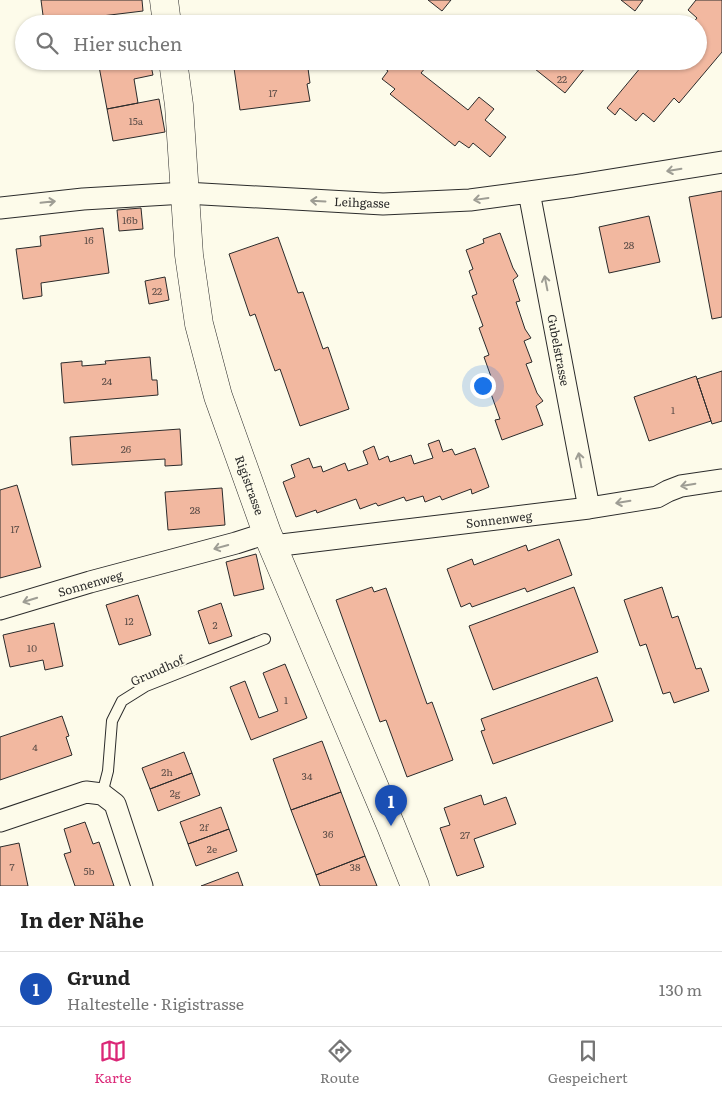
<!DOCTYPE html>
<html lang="de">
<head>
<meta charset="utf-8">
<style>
	:root { --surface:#fff; --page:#f2f2f2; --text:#222; --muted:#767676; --line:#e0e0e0; --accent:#db2777 }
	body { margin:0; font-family:Literata,serif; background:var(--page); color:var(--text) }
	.you { position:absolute; left:482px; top:385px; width:18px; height:18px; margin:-12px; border:4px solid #fff; border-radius:50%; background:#1a73e8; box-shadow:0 0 0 8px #1a73e833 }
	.badge { display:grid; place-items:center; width:32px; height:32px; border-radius:50%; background:var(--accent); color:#fff; font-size:16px; font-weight:700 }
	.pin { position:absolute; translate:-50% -41px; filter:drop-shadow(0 1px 2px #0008) }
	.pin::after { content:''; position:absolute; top:26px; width:18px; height:15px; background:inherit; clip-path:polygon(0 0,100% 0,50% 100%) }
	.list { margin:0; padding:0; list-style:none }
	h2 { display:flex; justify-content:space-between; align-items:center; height:65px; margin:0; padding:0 20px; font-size:21px }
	h2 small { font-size:16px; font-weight:400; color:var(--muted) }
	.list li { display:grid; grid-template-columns:32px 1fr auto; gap:15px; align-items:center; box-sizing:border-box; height:75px; padding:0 20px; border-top:1px solid var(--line) }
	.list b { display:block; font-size:19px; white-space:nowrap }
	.list p { margin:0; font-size:16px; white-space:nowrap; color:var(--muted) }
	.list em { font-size:16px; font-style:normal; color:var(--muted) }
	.icon { flex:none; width:28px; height:28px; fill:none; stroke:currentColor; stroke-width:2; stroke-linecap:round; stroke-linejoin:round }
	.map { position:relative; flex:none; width:722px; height:886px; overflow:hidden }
	.search { position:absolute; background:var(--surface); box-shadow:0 1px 4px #0004; left:15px; right:15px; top:15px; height:55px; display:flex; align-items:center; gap:12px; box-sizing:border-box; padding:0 18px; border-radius:28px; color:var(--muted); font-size:19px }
	.sheet { height:140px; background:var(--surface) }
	nav { display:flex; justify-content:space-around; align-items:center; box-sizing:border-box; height:70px; border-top:1px solid var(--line); background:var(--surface); font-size:14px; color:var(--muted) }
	nav a { display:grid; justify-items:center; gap:2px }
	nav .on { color:var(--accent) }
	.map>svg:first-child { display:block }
	.building { fill:#f2b8a0; stroke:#2b2b2b }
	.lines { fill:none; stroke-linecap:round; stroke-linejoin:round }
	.lane-casing { stroke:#2b2b2b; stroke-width:12 }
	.street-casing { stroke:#2b2b2b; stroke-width:23 }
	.secondary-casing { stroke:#2b2b2b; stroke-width:29 }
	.lane { stroke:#fdfbea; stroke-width:10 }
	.street { stroke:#fdfbea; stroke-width:21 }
	.secondary { stroke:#fdfbea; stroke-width:28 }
	.oneway { stroke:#9e9d94 }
	.labels { text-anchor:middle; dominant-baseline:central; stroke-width:4; stroke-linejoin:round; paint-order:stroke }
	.number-label { font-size:10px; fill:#5d4e48 }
	.street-label { font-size:12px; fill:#2b2b2b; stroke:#fdfbea }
</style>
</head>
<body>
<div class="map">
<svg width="722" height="886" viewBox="0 0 722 886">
	<rect width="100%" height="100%" fill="#fdfbea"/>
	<path class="building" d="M41,0H142L143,11L44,23Z
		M428,0H451L442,11Z
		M621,0H643L635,11Z
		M696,0H722V52L679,103L674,98L654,122L643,113L636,121L620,108L615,115L607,108L646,61H657L658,63L660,61H698V24H692L697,18L688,10Z
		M525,16L535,24H519Z
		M98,61H150L153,75L134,79L138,103L107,109Z
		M233,61H307L310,83L307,84L310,101L240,110Z
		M375,61H431L421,73L468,110L479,97L494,109L485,120L506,137L490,157L473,143L469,148L459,141L455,146L390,94L395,89L382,79L388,71Z
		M525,61H587L589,63L565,93Z
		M159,99L165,132L113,141L107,109Z
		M722,191V317L712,319L689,197Z
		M141,208L143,229L119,231L117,210Z
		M649,216L660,262L609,273L599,227Z
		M103,228L109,273L41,283L42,296L23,299L16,249L41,246L40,236Z
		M500,233L513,268L518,276L513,280L520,301L516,302L525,329L531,338L524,341L532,362L526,364L537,393L543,401L536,406L543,425L502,440L495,420L500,419L490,391L495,388L484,357L489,355L479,328L483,326L472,296L477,294L469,271L473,269L466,250L484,243L483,239Z
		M278,237L298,293L303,292L323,349L328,347L349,409L300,426L280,369L275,371L255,314L250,316L229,254Z
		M165,277L169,300L149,304L145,281Z
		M150,357L152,380H157L158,395L64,403L61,363L82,361V366L106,364L105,361Z
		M722,371V421L712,424L697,379Z
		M696,376L711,421L649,441L634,397Z
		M180,429L182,465L165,466V459L72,465L70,437Z
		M439,440L443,452L452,449L455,455L475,448L489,487L472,494L471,489L442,500L440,496L425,502L423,496L406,501L404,497L378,506L376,503L360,509L356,499L317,513L316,510L296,517L283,482L295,477L291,465L309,458L313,468L321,466L323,472L345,463L348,471L368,464L363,451L374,446L379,460L388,456L390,462L411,455L414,464L433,458L428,444Z
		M17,485L41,567L0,578V490Z
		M222,488L225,525L168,530L165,492Z
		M559,539L572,575L527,592L525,588L472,607L470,603L461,607L447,569L472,559L474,565L526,545L528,551Z
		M256,554L264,589L234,596L226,562Z
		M372,587L374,592L386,588L427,704L432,702L453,760L407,777L386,720L380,722L336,600Z
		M574,587L598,652L493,690L469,626Z
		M662,587L672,618L678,616L696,669L701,668L709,691L674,703L670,692L663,694L646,644L640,646L624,600Z
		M138,595L151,635L119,645L106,605Z
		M221,603L232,636L209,644L198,611Z
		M54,623L63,666L45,670L43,660L10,667L3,635Z
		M285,664L307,718L251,740L230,687L245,681L259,718L278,711L263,673Z
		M597,677L613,721L493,764L481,731L485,730L481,719Z
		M62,716L69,736L66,737L72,755L0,780V737Z
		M322,741L341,792L291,810L273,759Z
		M184,752L192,773L150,789L142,768Z
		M192,773L200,795L158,811L150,789Z
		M341,792L365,856L316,875L291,810Z
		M481,795L484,805L506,797L516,824L474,839L484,867L457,876L440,828L450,825L444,808Z
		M221,807L229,829L188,844L180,822Z
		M85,822L93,844L99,842L114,886H75L64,854L71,852L64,829Z
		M229,829L237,851L196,866L188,844Z
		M19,843L28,886H0V847Z
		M365,856L377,886H320L316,875Z
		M238,872L243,886H201Z"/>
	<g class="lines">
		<g class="lane-casing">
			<path id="lane" d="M102,794L108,771L112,721L122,701L146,686L265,639"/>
		</g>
		<g class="street-casing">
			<path id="street" d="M529,192L589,508
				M0,208L83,199L185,193L383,204L470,200L573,186L722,162
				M273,546L589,508L657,497L668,491L681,486L722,480
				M0,609L90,582L236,543L267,533
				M0,821L86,792L102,794L115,804L142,886"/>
		</g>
		<g class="secondary-casing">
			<path id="secondary" d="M164,0L167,24
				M173,61L179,105L189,255L199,324L218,396L267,533L391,826L415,886"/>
		</g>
		<use href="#lane" class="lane"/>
		<use href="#street" class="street"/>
		<use href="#secondary" class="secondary"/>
	</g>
	<defs><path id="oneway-shaft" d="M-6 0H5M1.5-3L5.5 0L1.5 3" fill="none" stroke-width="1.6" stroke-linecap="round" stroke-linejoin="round" transform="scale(1.25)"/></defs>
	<g class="oneway">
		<use href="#oneway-shaft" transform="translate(674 170) rotate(171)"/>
		<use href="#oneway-shaft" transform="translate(481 199) rotate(172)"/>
		<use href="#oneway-shaft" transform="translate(318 201) rotate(-177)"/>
		<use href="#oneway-shaft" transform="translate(48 202) rotate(-6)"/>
		<use href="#oneway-shaft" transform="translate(546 283) rotate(-101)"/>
		<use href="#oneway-shaft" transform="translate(580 460) rotate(-101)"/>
		<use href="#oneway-shaft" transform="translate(688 485) rotate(170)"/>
		<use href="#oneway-shaft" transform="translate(623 502) rotate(171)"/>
		<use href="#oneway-shaft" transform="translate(221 547) rotate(165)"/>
		<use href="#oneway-shaft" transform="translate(30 600) rotate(163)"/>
	</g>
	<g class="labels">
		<g class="number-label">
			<text x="562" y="78">22</text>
			<text x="273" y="92">17</text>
			<text x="136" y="120">15a</text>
			<text x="130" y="219">16b</text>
			<text x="89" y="239">16</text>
			<text x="629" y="244">28</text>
			<text x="157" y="290">22</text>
			<text x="107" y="380">24</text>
			<text x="673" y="409">1</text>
			<text x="126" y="448">26</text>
			<text x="195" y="509">28</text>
			<text x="15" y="528">17</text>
			<text x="129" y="620">12</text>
			<text x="215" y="624">2</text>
			<text x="32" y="647">10</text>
			<text x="286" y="699">1</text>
			<text x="35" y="746">4</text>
			<text x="167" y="771">2h</text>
			<text x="307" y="775">34</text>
			<text x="175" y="792">2g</text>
			<text x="204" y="826">2f</text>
			<text x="328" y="833">36</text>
			<text x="465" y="834">27</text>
			<text x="212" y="848">2e</text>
			<text x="12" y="866">7</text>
			<text x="355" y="866">38</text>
			<text x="89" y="870">5b</text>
		</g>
		<g class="street-label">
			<text transform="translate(362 202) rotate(2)">Leihgasse</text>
			<text transform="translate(559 350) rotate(79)">Gubelstrasse</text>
			<text transform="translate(250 485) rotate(70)">Rigistrasse</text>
			<text transform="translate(499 519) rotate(-7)">Sonnenweg</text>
			<text transform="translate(90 583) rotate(-16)">Sonnenweg</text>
			<text transform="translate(157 670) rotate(-24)">Grundhof</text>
		</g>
	</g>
</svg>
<div class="you"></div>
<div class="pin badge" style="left:391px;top:826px;background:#1a4fb4">1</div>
<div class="search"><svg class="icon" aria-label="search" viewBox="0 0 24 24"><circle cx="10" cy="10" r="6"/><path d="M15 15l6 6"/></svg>Hier suchen</div>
</div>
<section class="sheet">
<h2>In der Nähe<small></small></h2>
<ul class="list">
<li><span class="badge" style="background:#1a4fb4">1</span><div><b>Grund</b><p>Haltestelle · Rigistrasse</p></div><em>130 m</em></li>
</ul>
</section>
<nav>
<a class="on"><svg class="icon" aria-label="map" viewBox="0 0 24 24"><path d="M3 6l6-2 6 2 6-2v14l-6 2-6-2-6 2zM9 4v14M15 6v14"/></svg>Karte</a>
<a><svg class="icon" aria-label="directions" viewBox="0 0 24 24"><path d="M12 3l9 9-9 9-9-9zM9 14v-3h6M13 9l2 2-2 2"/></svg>Route</a>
<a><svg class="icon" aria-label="saved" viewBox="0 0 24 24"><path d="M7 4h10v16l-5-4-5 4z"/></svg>Gespeichert</a>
</nav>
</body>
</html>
